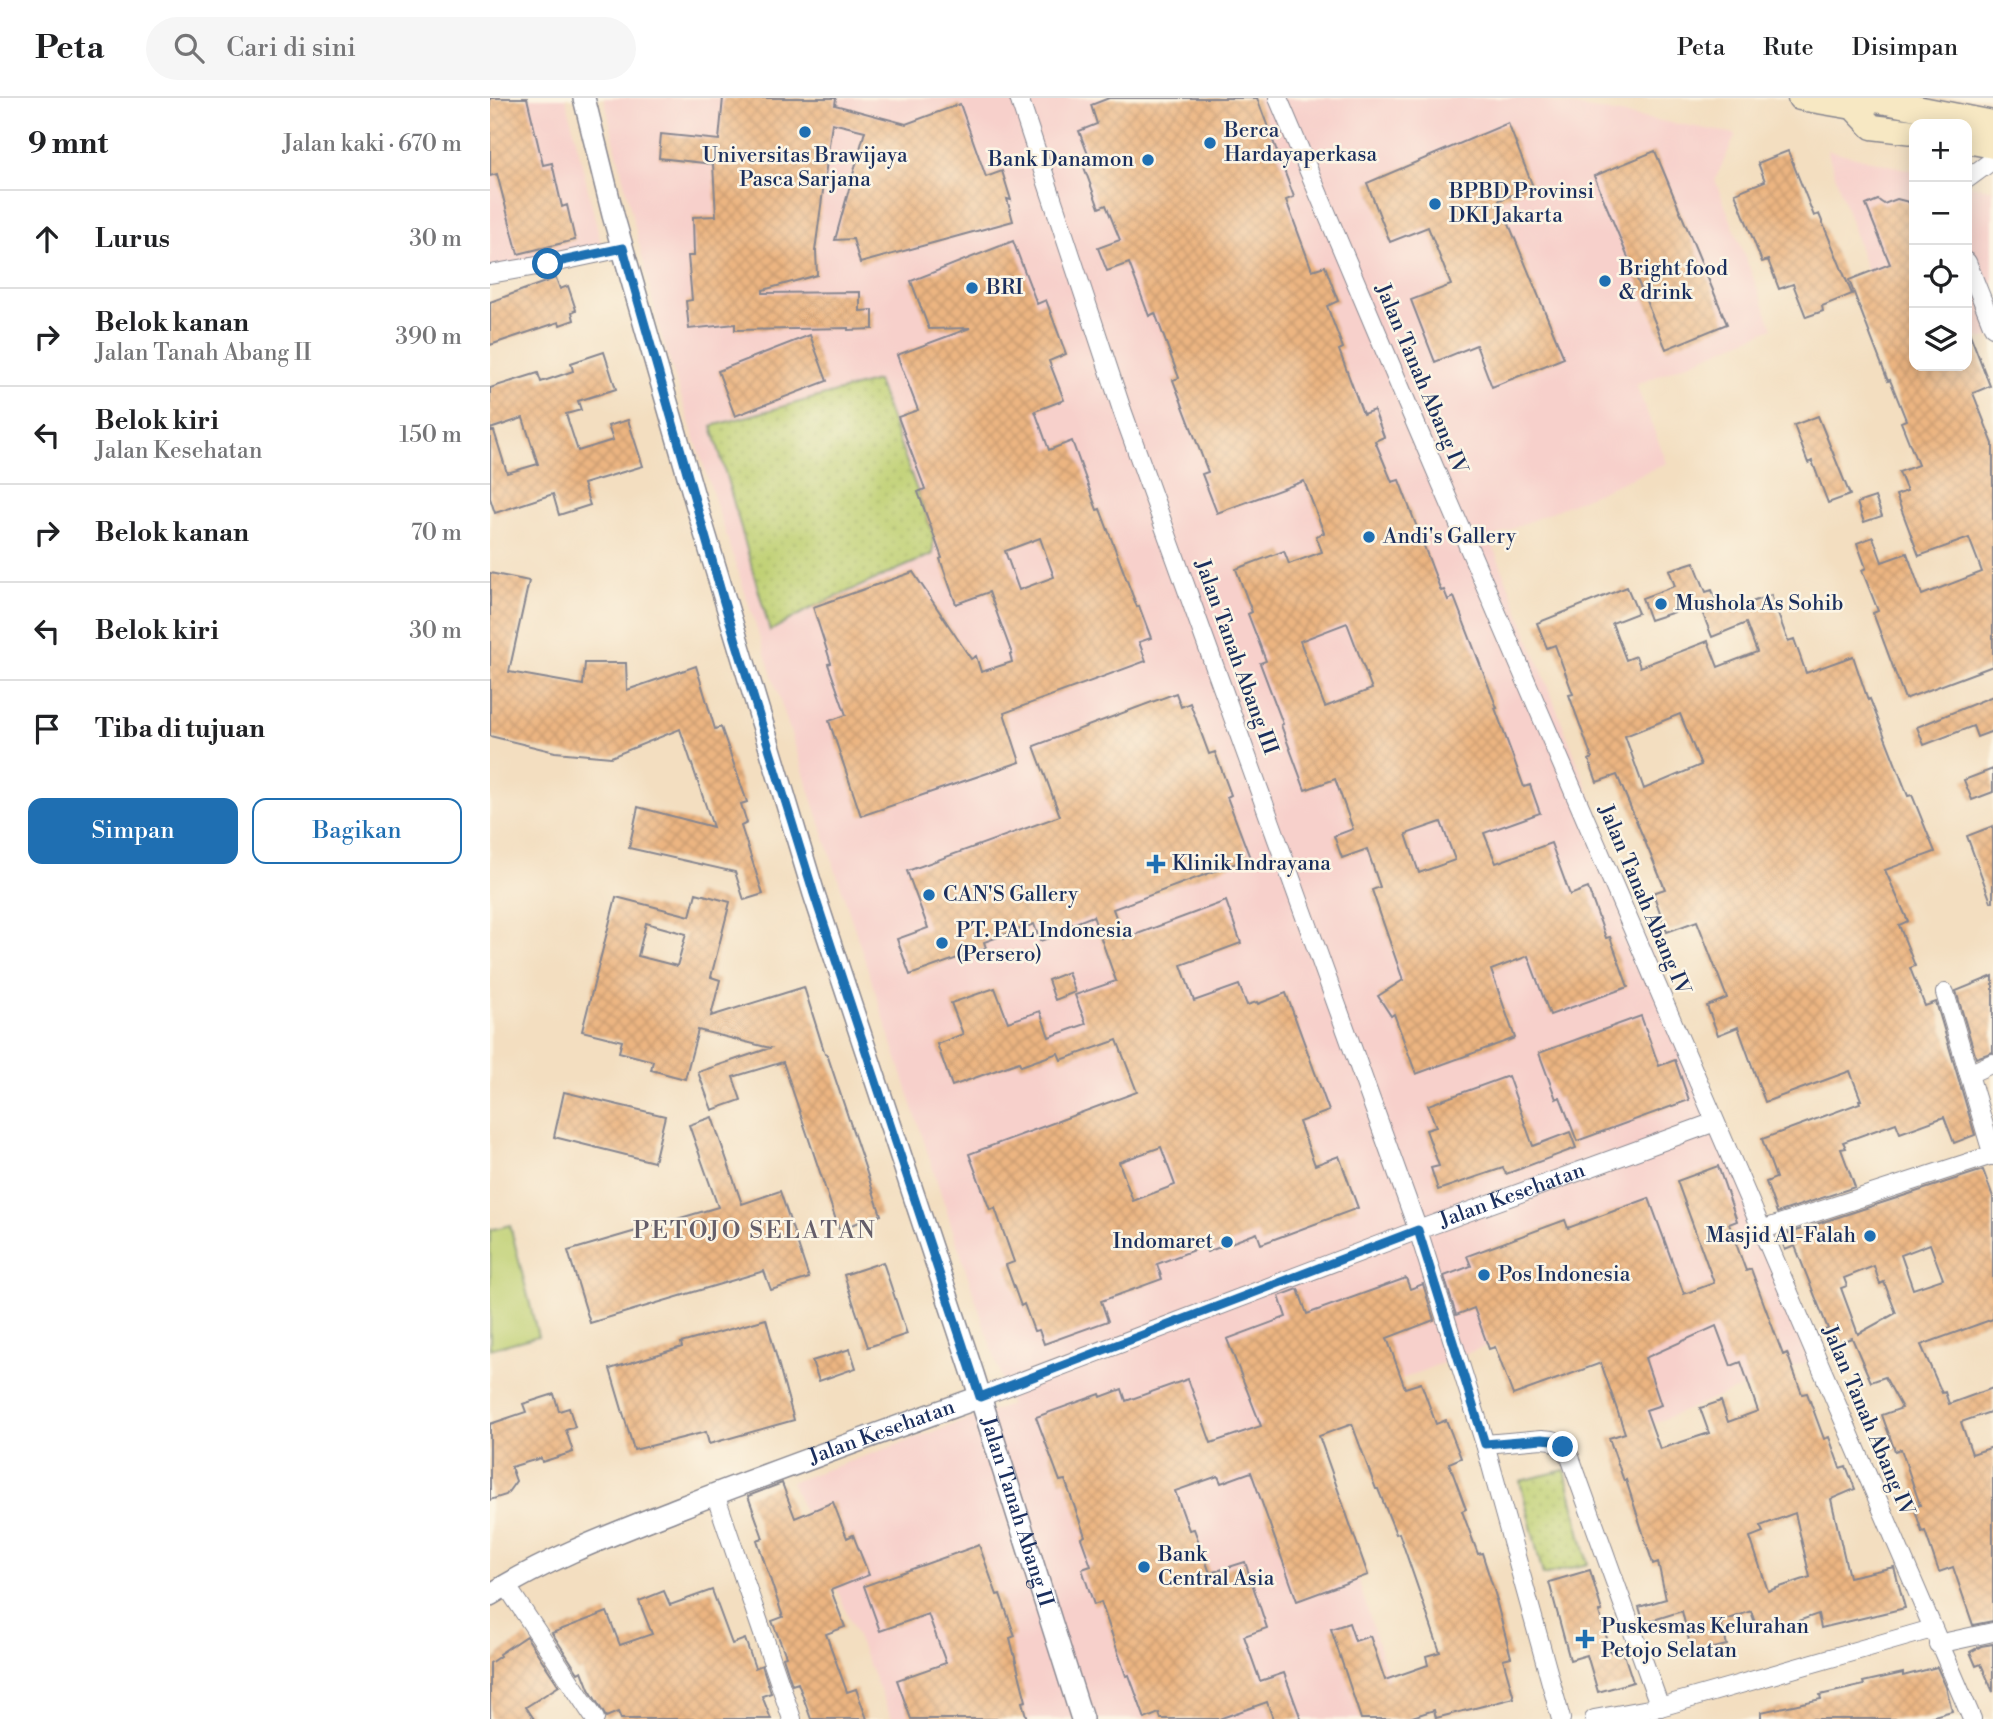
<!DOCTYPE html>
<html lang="id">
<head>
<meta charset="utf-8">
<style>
	:root { --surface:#fff; --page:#f6f6f6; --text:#202124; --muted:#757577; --line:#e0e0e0; --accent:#1f6fb2 }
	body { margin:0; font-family:"Libre Bodoni",serif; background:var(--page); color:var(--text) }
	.controls { position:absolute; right:21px; top:21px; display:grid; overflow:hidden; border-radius:14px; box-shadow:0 4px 18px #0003 }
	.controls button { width:63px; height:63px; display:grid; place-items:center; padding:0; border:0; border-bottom:2px solid var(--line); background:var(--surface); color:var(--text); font:35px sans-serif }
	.stop { position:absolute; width:21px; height:21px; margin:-16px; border:5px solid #1f6fb2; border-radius:50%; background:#fff }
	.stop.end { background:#1f6fb2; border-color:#fff; box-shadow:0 2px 7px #0008 }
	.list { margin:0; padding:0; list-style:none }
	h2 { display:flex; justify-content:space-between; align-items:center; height:91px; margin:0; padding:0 28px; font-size:30px }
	h2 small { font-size:23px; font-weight:400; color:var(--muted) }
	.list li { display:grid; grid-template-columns:46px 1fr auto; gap:21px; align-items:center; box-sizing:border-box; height:98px; padding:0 28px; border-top:2px solid var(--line) }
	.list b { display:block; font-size:26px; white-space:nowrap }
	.list p { margin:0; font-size:23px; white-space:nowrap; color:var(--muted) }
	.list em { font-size:23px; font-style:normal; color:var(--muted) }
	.actions { display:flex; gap:14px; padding:21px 28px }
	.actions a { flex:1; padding:16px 0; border:2px solid var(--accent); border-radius:14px; text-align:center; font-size:24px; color:var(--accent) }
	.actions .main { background:var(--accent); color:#fff }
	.icon { flex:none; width:38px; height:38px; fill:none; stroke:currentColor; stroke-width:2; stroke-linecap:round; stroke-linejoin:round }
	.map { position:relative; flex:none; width:1503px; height:1621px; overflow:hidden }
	header { display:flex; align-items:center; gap:42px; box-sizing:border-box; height:98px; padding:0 35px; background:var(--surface); border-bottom:2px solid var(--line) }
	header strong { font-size:33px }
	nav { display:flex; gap:38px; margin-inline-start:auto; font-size:24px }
	.search { width:490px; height:63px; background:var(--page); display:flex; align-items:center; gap:18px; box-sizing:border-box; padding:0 24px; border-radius:38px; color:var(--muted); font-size:26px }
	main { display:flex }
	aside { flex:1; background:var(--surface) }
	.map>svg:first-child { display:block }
	.built { fill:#f7d0cb }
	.green { fill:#bfd073; stroke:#6d8068; stroke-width:2 }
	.park { fill:url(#park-dots); stroke:#6d8068; stroke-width:2 }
	.building { fill:url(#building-cross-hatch); fill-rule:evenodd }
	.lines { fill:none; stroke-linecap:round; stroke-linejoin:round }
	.minor-casing { stroke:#87868f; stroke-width:20 }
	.tertiary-casing { stroke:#87868f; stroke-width:24 }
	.secondary-casing { stroke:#87868f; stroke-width:27 }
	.minor { stroke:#fff; stroke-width:18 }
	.tertiary { stroke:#fff; stroke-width:21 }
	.secondary { stroke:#f7e8c3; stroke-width:24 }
	.route { stroke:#1f6fb2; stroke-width:9 }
	.poi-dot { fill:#1f6fb2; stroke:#fcf5e5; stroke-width:2.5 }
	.labels { text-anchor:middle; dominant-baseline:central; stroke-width:5; stroke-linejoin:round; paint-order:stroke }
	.poi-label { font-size:21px; fill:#1b2f5e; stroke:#fcf5e5; text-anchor:start }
	.street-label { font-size:21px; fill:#1b2f5e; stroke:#fcf5e5 }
	.quarter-label { font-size:24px; letter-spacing:2px; fill:#645e6a; stroke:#fcf5e5 }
</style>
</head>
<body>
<header>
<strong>Peta</strong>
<div class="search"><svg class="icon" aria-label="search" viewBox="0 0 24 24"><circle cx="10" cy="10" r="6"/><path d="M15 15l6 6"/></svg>Cari di sini</div>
<nav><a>Peta</a><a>Rute</a><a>Disimpan</a></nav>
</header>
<main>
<aside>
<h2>9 mnt<small>Jalan kaki · 670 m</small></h2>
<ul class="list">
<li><svg class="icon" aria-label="ahead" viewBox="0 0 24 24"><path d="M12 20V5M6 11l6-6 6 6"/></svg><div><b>Lurus</b></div><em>30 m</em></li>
<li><svg class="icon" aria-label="right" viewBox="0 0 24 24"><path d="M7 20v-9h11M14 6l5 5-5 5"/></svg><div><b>Belok kanan</b><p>Jalan Tanah Abang II</p></div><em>390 m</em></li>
<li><svg class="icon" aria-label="left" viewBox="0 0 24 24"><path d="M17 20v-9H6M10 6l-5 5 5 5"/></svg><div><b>Belok kiri</b><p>Jalan Kesehatan</p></div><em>150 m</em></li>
<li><svg class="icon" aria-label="right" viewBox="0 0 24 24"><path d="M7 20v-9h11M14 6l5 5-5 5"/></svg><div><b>Belok kanan</b></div><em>70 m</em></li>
<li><svg class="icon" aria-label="left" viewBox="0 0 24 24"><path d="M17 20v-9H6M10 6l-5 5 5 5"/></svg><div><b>Belok kiri</b></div><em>30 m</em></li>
<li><svg class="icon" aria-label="arrive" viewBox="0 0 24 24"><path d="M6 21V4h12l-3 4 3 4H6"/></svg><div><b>Tiba di tujuan</b></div></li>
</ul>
<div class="actions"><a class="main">Simpan</a><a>Bagikan</a></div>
</aside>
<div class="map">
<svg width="1503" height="1621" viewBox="0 0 1503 1621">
	<defs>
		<pattern id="park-dots" width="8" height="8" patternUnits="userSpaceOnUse" patternTransform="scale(1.75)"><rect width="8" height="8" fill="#bfd073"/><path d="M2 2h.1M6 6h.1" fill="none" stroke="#a4b366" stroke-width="1.8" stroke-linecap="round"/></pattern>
		<pattern id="building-cross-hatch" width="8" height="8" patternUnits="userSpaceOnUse" patternTransform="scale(1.75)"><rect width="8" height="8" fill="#ecb581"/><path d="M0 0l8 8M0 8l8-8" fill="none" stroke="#ca9c72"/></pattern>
	</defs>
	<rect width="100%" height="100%" fill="#fcf5e5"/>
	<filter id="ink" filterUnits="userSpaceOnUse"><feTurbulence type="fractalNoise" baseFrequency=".0143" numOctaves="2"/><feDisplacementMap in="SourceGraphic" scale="14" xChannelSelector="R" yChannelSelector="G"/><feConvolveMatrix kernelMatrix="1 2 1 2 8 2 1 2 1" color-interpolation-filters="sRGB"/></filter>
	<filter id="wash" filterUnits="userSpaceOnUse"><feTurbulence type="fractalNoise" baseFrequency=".00686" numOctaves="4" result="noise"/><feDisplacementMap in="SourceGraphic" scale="28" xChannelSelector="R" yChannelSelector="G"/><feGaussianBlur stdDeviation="1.57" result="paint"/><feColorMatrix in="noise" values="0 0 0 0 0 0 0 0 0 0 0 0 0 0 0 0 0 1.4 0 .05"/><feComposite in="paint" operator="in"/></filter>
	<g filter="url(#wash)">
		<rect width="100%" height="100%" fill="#f3dec0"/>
		<path class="built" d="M0,0H76L114,158L0,176Z
			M114,0H1038L1246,36L1225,82L1283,230L1146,287L1177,365L1000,440L1320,1262L1157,1328L1107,1204L818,1318L911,1621H402L301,1384L520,1307L170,234Z
			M1337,52L1424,73V230L1394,226Z
			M1477,86L1503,92V238L1496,241L1477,238Z"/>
		<path class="green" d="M20,1127L48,1238L0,1251V1132Z"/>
		<path class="park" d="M387,283L443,436V456L323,509L280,533L222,328Z
			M1075,1372L1098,1466L1053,1477L1030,1383Z"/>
		<g id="blocks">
			<path class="building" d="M0,0H37L53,67L62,65L72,109L77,107L85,142L28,156L7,76L0,78Z
				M233,0H346L345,7L416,26L470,6L496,79L512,73L521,102L517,101L523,123L370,165L363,141L345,142L375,33L342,25L325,153H326L327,177L273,192V195L370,194V213L383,212V231L358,232V230L245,232V226L199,231L196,203L202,202L198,158H204L203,119L226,118L223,66L169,60L171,36L229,42Z
				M619,0H767L804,99L796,102L822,172L835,168L848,203L837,208L853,250L849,252L873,316L884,312L894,339L885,343L902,384L909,382L951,493L954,492L958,502L964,499L1007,610H1005L1034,689L1040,687L1050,715L994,735L1006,765L1061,745L1080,797L1098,790L1116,840L1120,839L1138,889L1060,917L1038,858L1001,872L1025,940L926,976L904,916L901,918L888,898L913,882L882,792L890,789L877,751L852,760L844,738L863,731L845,681L815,692L791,627L793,626L770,565L776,563L758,516L762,514L746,471L794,453L799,466L832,454L826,438L834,435L814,383L727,415L712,376L718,374L683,282L689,280L665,215L659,218L639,165L617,173L608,150L630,142L616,107L609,110L591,61L599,59L589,33L607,26L601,7ZM857,525L882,591L835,609L810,543ZM951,724L965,762L929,775L916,736Z
				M1018,25L1043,89L1009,102L1074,260L1002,289L986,247L945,264L921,202L961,187L938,129L900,144L877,85Z
				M1165,53L1237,226L1176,251L1104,78Z
				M1298,53L1324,118L1329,116L1362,196L1332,208L1333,213L1316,219L1303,186L1289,191L1278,162L1272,164L1245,95L1275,83L1268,65Z
				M1407,101L1419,104L1424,122V268H1477L1478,231L1500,288L1483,295L1503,346V568L1415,601L1383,515L1388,513L1372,472L1376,470L1367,445L1383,439L1392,464L1417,455L1432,497L1492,474L1479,440L1429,458L1406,397L1417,393L1409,374L1428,367L1411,324L1416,322L1400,282L1398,283L1359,182L1400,166L1376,107L1388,102L1394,106Z
				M523,143L547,206L556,202L576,256L559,263L574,302L545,313L559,352L582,343L607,412L610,411L647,509L649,508L661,540L649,544L656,563L514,615L530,664L371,718L339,623L356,617L338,566L341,565L323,509L423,474L481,561L486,558L491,574L522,564L520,556H522L499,494L466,506L450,461L452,460L428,394L435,391L408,319L428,312L407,257L480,230L439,231L421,183ZM550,440L564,479L529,492L515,453Z
				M66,180L70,191L78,188L86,212L82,214L84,222L70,227L69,224L0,247V204Z
				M320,237L337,283L245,318L228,273Z
				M114,254L126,291L88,303L91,312L76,316L88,353L123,342L118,328L138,322L153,368L93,386L100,407L69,417L63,396L5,415L0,400V333H4L17,375L48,366L33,320L0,331V290L48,275L51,284L83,273L81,265Z
				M1328,318L1360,397L1338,405L1322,363L1318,365L1304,327Z
				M1385,399L1392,418L1374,424L1367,405Z
				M1204,464L1216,494L1222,492L1231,515L1281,497L1298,543L1304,541L1316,575L1363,558L1378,602L1380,601L1418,698L1422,697L1445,754L1395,772L1418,823L1409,827L1425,868L1420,870L1435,908L1446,904L1485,1037L1464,1045L1454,1019L1410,1035L1406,1025L1353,1044L1356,1050L1351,1051L1365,1089L1287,1115L1276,1084L1286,1080L1272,1041L1370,1005L1369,1002H1371L1360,973L1275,1004L1248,929L1228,937L1217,908L1237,900L1207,823L1177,834L1163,795L1175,791L1127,677L1107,684L1099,662L1102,660L1079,597L1083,596L1065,547L1057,550L1047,525L1137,489L1148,515L1122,525L1136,562L1146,558L1150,569L1218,543L1228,569L1267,554L1256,525L1222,539L1209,506L1160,522L1152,500L1185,488L1179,472ZM1190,616L1211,667L1154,691L1135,638Z
				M0,475L39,483L19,574L93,587L95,565H136L137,592L206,568L225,631L231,629L257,704L251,706L257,725L251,728L273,796L254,802L245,774L139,750L148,709L223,729L190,631L121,659L65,654L0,638Z
				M686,595L691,609L700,605L719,656L725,654L741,697L737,699L760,760L623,811L634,841L736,803L751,845L691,867L704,903L749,887L757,907L767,904L768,906L796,895L839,1013L809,1024L825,1067L849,1058L868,1110L771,1146L767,1135L717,1154L714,1148L667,1166L672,1181L611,1203L618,1223L554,1246L549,1232L544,1233L534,1206L531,1208L516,1167L524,1164L505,1110L500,1112L479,1056L647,994L627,942L571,962L568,955L531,968L529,964L462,988L447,946L473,936L461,905L505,890L518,924L550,913L559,939L596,926L585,897L626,883L603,818L572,830L574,835L550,843L544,826L494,844L496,850L420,877L407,841L438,830L417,773L570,718L544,648ZM671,1049L685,1087L643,1103L629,1064Z
				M1503,598V633L1487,639L1483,628L1434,647L1427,629Z
				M1503,671V694L1482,702L1474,682Z
				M1503,728V804H1501L1477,738Z
				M206,795L240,804L221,879L230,882L221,918L314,889L335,956H337L391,1117L349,1131L293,964L243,979L251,1002L222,1012L208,974L280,950L208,932L195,981L161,972L163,963L129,954L132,943L92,933L126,799L200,818ZM156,825L196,836L187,868L148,858Z
				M578,874L585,894L565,902L558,882Z
				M1503,878V954L1486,960L1466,893Z
				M1151,918L1169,968L1185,962L1199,1002L1087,1043L1070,999L1066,1001L1049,955Z
				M1018,978L1043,1048L1080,1034L1086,1050L1016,1076L1013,1070L948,1092L941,1070L949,1068L936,1032L946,1029L938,1007Z
				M74,994L175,1018L164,1064L64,1039Z
				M222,1019L252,1106L290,1093L319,1180L281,1192L274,1173L100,1225L78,1153L228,1109L199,1027Z
				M1228,1068L1247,1123L1239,1126L1256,1173L1261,1171L1293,1257L1297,1255L1312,1296L1317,1295L1334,1341L1339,1339L1350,1370L1356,1368L1365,1391L1341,1401L1359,1479L1404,1469L1415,1510L1331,1530L1328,1516L1291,1529L1288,1520L1266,1528L1261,1513L1231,1524L1237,1547L1202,1555L1192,1513L1154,1525L1149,1509L1176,1501L1168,1464L1163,1466L1136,1382L1134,1383L1119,1340L1135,1335L1111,1265L1023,1297L1005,1249L999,1251L984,1210L966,1217L954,1178L981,1168L977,1158L1075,1122L1078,1130L1159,1100L1194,1196L1224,1185L1187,1083ZM1226,1228L1241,1268L1251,1264L1268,1313L1238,1324L1231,1303L1210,1310L1219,1335L1170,1351L1156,1312L1171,1307L1155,1260ZM1305,1415L1320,1479L1278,1493L1260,1439L1273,1434L1270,1428Z
				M1493,1072L1503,1099V1221L1431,1247L1452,1295L1455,1294L1459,1306L1503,1290V1313L1471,1324L1482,1356L1503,1349V1523L1483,1527L1463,1469L1449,1474L1435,1433L1432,1434L1424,1409L1430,1407L1411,1351L1405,1353L1392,1317L1412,1310L1395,1279L1381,1284L1362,1240L1341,1247L1335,1232L1338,1231L1305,1148L1295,1152L1290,1138ZM1440,1146L1453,1181L1423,1191L1411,1157ZM1384,1168L1390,1186L1394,1184L1406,1215L1368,1236L1351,1190L1357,1188L1354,1180Z
				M393,1164L417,1236L378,1249L354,1177Z
				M916,1180L920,1191L933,1186L944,1222L897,1240L915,1290L931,1285L946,1326L956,1322L971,1360L959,1365L976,1411L972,1413L988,1456L992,1455L1007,1502H1006L1021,1559L1013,1561L1024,1600L946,1620L944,1612L916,1621H871L841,1531L859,1525L865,1543L880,1538L895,1582L938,1567L936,1558L950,1554L909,1435L906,1436L888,1391H886L862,1326L829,1338L878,1477L807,1503L761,1374L731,1385L728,1378L685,1393L699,1432L704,1431L720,1475L755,1464L777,1530L754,1538L770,1583L794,1575L811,1621H783L777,1604L729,1621H671L669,1615L655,1621L639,1577L636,1578L611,1504L604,1507L592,1471L601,1468L591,1440L595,1438L575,1382L570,1383L546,1319L610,1296L611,1299L632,1291L636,1303L698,1281L721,1345L771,1328L737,1241L796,1219L789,1198L808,1191L817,1216Z
				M276,1221L304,1322L219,1346L216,1334L144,1352L120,1271L192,1249L191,1245Z
				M360,1251L366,1270L329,1283L322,1263Z
				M64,1296L69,1313L79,1310L85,1329L76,1332L83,1354L52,1364L51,1360L21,1369L26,1383L16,1397L0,1402V1326L36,1314L33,1306Z
				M292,1385L305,1420L343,1404L357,1440L363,1437L379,1477L341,1492L355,1529L336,1536L357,1594L366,1591L377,1621H321L308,1585L302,1587L293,1559L296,1558L282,1523L293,1519L267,1442L273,1440L258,1398Z
				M489,1447L507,1497L510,1496L525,1538L520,1540L536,1603L532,1604L537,1621H421L407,1582L456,1565L438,1516L390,1533L374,1488Z
				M1100,1472L1112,1513L1109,1514L1121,1554L1132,1550L1143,1584L1108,1594L1097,1557L1080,1562L1059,1484Z
				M222,1492L242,1546L255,1541L265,1570L272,1567L281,1595L272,1598L281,1621H131L128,1614L116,1619L99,1591L92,1573L88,1575L62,1535L117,1514L130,1547L162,1536L149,1503L174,1493L180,1507Z
				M36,1538L69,1588L36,1609L44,1621H0V1565L10,1558L9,1556Z
				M1503,1546V1594L1491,1566L1486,1568L1480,1554L1491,1548Z
				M1447,1569L1456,1589L1462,1613L1433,1621H1271V1614L1331,1601L1330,1597L1374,1587L1373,1584L1413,1575V1578Z"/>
		</g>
	</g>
	<g filter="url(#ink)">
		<use href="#blocks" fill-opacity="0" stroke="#87868f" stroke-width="2"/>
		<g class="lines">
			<g class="minor-casing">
				<g id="minor">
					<path d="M529,0L632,312L928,1132L995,1346L1071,1621"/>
					<path d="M788,0L927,329L1482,1621"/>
					<path d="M1477,81L1503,62"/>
					<path d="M1477,164L1503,229"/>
					<path d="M0,176L58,166L133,150"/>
					<path d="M1455,895L1503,1058"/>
					<path d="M1479,976L1503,965"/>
					<path d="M1271,1132L1502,1057"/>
					<path id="s1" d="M490,1299L928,1132L1225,1024"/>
					<path d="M995,1346L1052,1341L1063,1342L1080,1359L1170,1609"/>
					<path d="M225,1396L302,1621"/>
					<path d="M16,1487L105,1621"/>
					<path d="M1448,1546L1503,1534"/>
					<path d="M1104,1621L1170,1609L1442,1531"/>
				</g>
			</g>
			<g class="tertiary-casing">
				<g id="tertiary">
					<path id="s2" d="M94,0L123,117L210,419L324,796L483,1276L592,1621"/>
					<path id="s3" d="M0,1497C58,1460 126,1435 189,1410C289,1371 390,1335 490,1299"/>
				</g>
			</g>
			<g class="secondary-casing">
				<path id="secondary" d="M1310,0L1363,9L1386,2L1503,25
					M1363,9L1382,29L1424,34
					M1477,43L1503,48"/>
			</g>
			<use href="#minor" class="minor"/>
			<use href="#tertiary" class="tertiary"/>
			<use href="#secondary" class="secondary"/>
		</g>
	</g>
	<g class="lines" filter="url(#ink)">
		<path class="route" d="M58,166L133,150L234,504L324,796L490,1299L928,1132L995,1346L1052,1341L1063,1342L1073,1349"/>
	</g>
	<g class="poi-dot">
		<circle cx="315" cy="34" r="7"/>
		<circle cx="720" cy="45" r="7"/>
		<circle cx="658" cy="62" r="7"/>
		<circle cx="945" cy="106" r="7"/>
		<circle cx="1115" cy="183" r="7"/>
		<circle cx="482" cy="190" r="7"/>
		<circle cx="879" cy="439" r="7"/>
		<circle cx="1171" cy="506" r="7"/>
		<path d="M662.5 755.5h7v7h7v7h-7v7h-7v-7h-7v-7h7z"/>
		<circle cx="439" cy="797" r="7"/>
		<circle cx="452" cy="845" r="7"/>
		<circle cx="1380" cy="1138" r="7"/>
		<circle cx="737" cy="1144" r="7"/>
		<circle cx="994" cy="1177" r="7"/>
		<circle cx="654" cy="1469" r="7"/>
		<path d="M1091.5 1530.5h7v7h7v7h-7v7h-7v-7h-7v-7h7z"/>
	</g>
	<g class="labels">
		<g class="poi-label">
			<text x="734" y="33">Berca<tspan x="734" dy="24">Hardayaperkasa</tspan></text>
			<text x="315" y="58" text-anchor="middle">Universitas Brawijaya<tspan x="315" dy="24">Pasca Sarjana</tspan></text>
			<text x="644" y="62" text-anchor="end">Bank Danamon</text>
			<text x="959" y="94">BPBD Provinsi<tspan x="959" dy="24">DKI Jakarta</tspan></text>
			<text x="1129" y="171">Bright food<tspan x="1129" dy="24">&amp; drink</tspan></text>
			<text x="496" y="190">BRI</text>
			<text x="893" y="439">Andi's Gallery</text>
			<text x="1185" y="506">Mushola As Sohib</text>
			<text x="682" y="766">Klinik Indrayana</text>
			<text x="453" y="797">CAN'S Gallery</text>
			<text x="466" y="833">PT. PAL Indonesia<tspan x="466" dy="24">(Persero)</tspan></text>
			<text x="1366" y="1138" text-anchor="end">Masjid Al-Falah</text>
			<text x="723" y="1144" text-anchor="end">Indomaret</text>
			<text x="1008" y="1177">Pos Indonesia</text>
			<text x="668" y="1457">Bank<tspan x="668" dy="24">Central Asia</tspan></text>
			<text x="1111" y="1529">Puskesmas Kelurahan<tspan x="1111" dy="24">Petojo Selatan</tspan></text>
		</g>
		<g class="street-label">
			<text transform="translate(931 281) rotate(67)">Jalan Tanah Abang IV</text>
			<text transform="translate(746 559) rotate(70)">Jalan Tanah Abang III</text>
			<text transform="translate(1154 802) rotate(67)">Jalan Tanah Abang IV</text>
			<text stroke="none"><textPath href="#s1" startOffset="569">Jalan Kesehatan</textPath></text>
			<text transform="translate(1378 1323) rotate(67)">Jalan Tanah Abang IV</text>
			<text stroke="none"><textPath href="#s3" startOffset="425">Jalan Kesehatan</textPath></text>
			<text stroke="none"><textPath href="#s2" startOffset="1479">Jalan Tanah Abang II</textPath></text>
		</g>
		<g class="quarter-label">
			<text x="265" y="1133">PETOJO SELATAN</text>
		</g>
	</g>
</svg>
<div class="controls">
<button>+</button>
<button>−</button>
<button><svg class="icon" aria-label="locate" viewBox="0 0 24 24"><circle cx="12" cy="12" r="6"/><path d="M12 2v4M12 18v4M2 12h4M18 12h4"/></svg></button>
<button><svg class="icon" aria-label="layers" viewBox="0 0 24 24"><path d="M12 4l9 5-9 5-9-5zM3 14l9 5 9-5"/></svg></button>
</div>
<div class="stop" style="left:58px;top:166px"></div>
<div class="stop end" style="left:1073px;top:1349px"></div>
</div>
</main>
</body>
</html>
